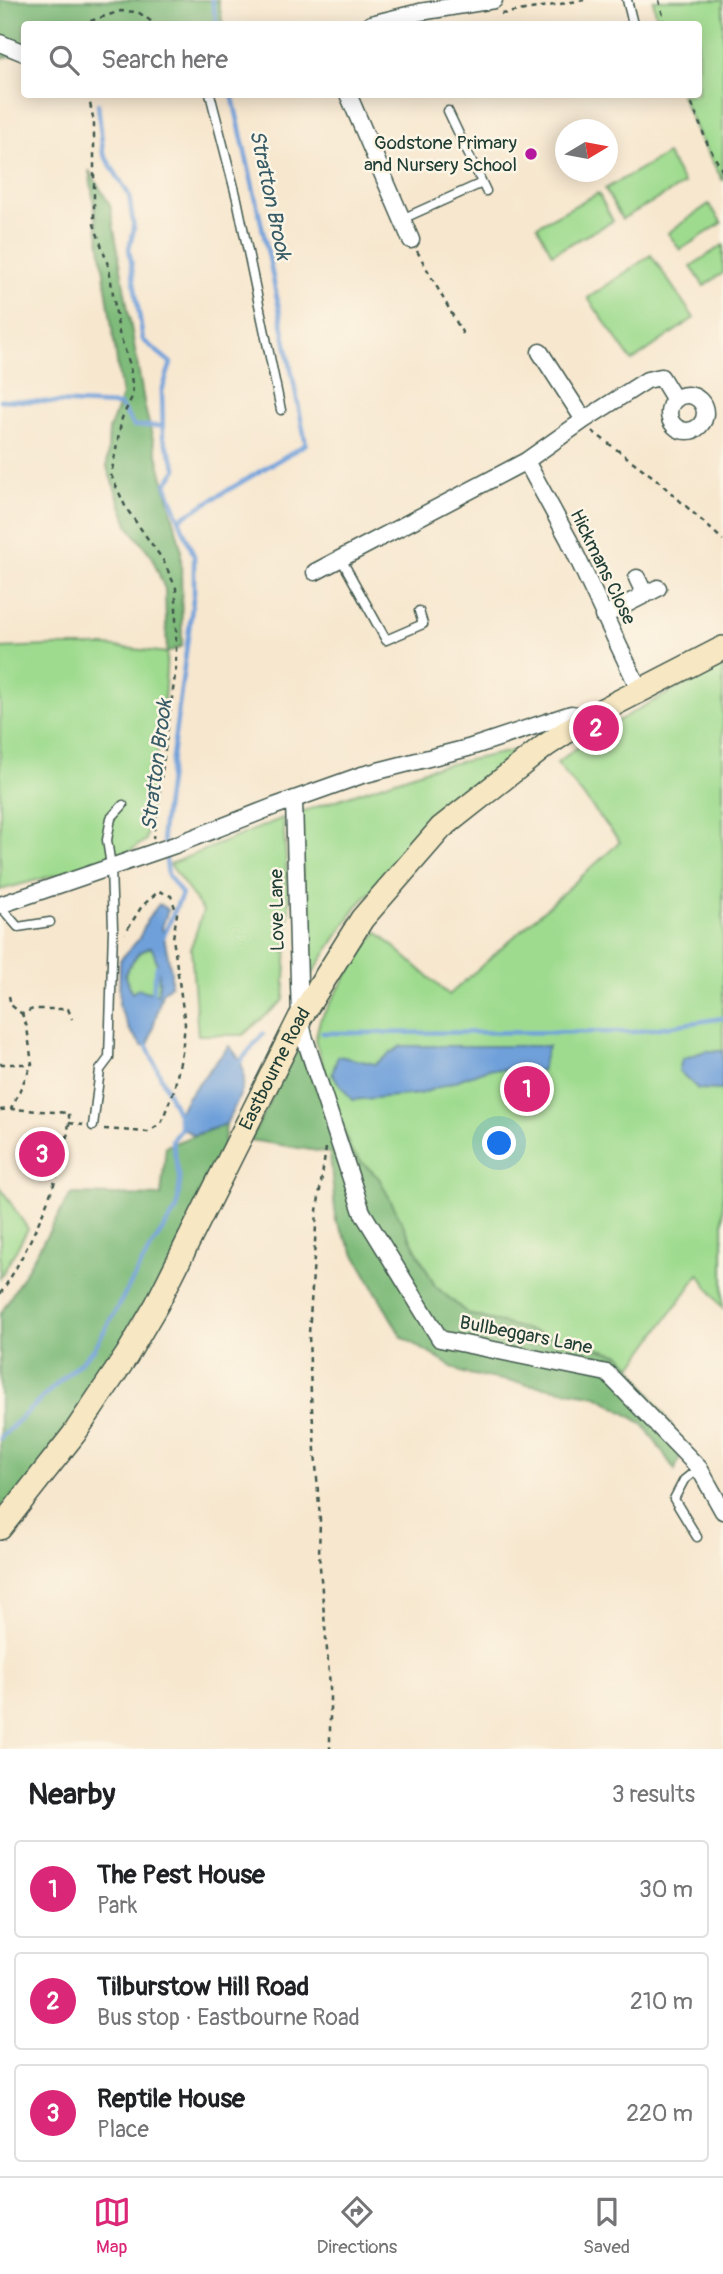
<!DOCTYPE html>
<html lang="en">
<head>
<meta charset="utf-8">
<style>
	:root { --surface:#fff; --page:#f6f6f6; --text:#202124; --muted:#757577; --line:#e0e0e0; --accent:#db2777 }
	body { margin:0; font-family:Pangolin,sans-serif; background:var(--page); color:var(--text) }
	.compass { position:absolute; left:555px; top:119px; width:63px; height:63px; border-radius:50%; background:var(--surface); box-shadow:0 4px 18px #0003; rotate:80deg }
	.you { position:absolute; left:500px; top:1144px; width:24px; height:24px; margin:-18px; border:5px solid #fff; border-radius:50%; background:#1a73e8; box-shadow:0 0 0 10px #1a73e833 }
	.badge { display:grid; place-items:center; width:46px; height:46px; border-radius:50%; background:var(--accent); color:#fff; font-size:23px; font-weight:700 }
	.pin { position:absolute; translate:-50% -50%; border:4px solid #fff; box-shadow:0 2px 7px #0006 }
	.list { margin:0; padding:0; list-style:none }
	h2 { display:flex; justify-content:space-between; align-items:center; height:91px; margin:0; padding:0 28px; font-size:30px }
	h2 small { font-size:23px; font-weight:400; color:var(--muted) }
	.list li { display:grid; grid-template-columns:46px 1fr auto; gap:21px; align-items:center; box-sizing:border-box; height:98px; margin:0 14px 14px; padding:0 14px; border:2px solid var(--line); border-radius:7px }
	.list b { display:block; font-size:26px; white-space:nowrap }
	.list p { margin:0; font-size:23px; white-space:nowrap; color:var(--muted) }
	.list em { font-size:23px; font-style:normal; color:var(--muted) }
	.icon { flex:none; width:38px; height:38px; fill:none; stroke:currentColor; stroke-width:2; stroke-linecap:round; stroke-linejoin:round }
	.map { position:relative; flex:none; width:723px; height:1749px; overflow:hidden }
	.search { position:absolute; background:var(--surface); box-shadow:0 4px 18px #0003; left:21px; right:21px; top:21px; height:77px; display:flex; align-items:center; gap:18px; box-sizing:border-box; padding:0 24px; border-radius:7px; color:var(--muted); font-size:26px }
	.sheet { height:427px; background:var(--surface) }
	nav { display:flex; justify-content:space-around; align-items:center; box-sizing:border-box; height:98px; border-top:2px solid var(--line); background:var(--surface); font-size:19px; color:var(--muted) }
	nav a { display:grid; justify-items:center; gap:4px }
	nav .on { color:var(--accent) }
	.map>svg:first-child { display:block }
	.green { fill:#9fdb8f; stroke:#5f8c62; stroke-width:2 }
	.forest { fill:#7fbb7a; stroke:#4f7c57; stroke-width:2 }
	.water { fill:#70a0da; stroke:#486e87; stroke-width:2; fill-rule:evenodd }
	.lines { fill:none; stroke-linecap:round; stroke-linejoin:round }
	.stream { stroke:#70a0da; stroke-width:4.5 }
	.service-casing { stroke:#3f564b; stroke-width:11 }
	.minor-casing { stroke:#3f564b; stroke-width:19 }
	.secondary-casing { stroke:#3f564b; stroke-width:26 }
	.path { stroke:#3f564b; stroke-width:2.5; stroke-dasharray:5 5; stroke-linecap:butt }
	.service { stroke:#fff; stroke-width:8 }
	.minor { stroke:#fff; stroke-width:16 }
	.secondary { stroke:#f7e8c3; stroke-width:23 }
	.poi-dot { fill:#b5179e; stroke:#fcf5e5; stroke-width:2.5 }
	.labels { text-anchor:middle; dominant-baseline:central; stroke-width:5; stroke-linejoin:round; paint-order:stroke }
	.poi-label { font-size:19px; fill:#1f3d34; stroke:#fcf5e5; text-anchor:end }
	.street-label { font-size:19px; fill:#1f3d34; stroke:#fcf5e5 }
	.water-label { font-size:21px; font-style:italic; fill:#375b66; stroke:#fcf5e5 }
</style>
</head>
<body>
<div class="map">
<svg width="723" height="1749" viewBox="0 0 723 1749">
	<rect width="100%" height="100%" fill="#fcf5e5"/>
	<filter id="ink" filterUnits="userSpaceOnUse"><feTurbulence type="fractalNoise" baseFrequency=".0143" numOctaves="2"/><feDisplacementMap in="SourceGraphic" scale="14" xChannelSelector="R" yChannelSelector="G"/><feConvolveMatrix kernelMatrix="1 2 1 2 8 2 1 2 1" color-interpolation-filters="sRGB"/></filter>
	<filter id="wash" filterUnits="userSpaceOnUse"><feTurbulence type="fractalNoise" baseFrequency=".00686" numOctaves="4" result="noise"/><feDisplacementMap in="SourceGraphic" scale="28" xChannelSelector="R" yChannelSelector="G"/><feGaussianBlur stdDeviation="1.57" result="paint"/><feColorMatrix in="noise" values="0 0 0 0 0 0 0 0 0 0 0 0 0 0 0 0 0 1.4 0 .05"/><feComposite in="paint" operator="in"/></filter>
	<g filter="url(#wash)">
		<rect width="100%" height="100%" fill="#f7e7cf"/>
		<path class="green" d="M653,0H723V181L699,137L681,95L698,94V24H658Z
			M667,154L684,184L622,219L605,189Z
			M598,193L613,221L552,254L537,226Z
			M709,204L722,223L680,250L668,233Z
			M723,245V273L704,286L691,266Z
			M651,255L694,318L632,361L588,298Z
			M48,646H107L167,653L164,700L146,840L120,858L0,890V648Z
			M723,665V1309L699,1274L632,1367L621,1355L468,1314L435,1286L379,1178L351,1152L315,1040L320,1020L356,960L377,932L449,995L620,842L557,763C607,722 667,694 723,665Z
			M517,750L436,824L357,906L308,980L304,969L301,812L431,768Z
			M283,818L289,903L284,1000L243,1035H198L191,948L203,911L170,864Z
			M151,947C157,956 162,984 157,994H132L125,974C132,961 137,952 151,947Z
			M0,1187L28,1229L0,1278Z"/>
		<path class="forest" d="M0,0H218L223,24H24V54L0,58Z
			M89,170L110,205L145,408L181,548L182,646L167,653L165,589L151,555L129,527L107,467L109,430L122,396Z
			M300,1043L351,1152L379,1178L435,1286L468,1314L621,1355L632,1367L684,1445L675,1470L643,1424L597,1396L462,1373L401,1336L336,1221L330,1153L250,1140Z
			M226,1124L221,1174L185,1250L0,1528V1315L71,1194L161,1196L166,1146Z"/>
		<path class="water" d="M159,904L168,910L162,927L171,971V985L162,993L149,1043L142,1046L129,1029L119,1006L120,960L139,939L147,920ZM151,947C157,957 162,984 157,994L138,989L132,993L125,974C132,961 137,951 151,947Z
			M229,1046C257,1074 240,1094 226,1124L194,1135L181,1128L178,1114L188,1096Z
			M401,1046H548L541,1071L488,1069L420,1094L352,1100L332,1074L338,1056L375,1064Z
			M705,1051H723L722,1090L698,1089L679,1071L682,1059Z"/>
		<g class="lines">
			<path class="stream" d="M212,0L217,24
				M98,104L103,153L129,195L134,229L129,248L143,340L171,363L162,391L163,437L177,469L166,484L179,519
				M1,400L120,405L134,426H163
				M164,844L162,832L194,592V556L179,519L306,444L269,258L232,94
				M163,937L182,894L168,875L165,853
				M152,996L157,966
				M322,1033L633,1032L723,1018
				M145,1042L178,1114L181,1128
				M238,1064L263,1034
				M0,1438L94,1349L150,1249L177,1209L180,1181L172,1140L181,1128"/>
		</g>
	</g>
	<g filter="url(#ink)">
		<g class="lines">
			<g class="service-casing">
				<path id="service" d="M627,0L633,24
					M210,94L237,199L281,410
					M448,111L486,191
					M402,219L482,183
					M340,557L386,640L423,624L419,611
					M0,906L18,927L50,922
					M93,1126L100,1070L109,1058L113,929L111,866L107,840L111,818L123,805
					M697,1537L674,1499L684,1480L699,1468"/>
			</g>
			<g class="minor-casing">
				<path id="minor" d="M371,24L420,12L494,0
					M0,43L24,53
					M348,94L411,240
					M540,352L584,420
					M669 413a18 18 0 1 1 36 0a18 18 0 1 1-36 0Z
					M526,461L569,540L640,691
					M315,572L526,461L584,420L647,380L661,377L675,400
					M637,578L645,595
					M603,616L658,588
					M294,800L300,1018L304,1036L362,1212L440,1339L607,1373L699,1468L723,1511
					M0,905L175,845L275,806L362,775L468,748L571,714L589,717"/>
			</g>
			<g class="secondary-casing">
				<g id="secondary">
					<path id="s1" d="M0,1528L74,1434L127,1355L157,1304L300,1018L362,919L441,828L545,746L589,717L723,648"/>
				</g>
			</g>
			<path class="path" d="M659,0L665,24
				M501,14L584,0
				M81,24L121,11L138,12L155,24
				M88,94L94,122V224L109,268L119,333L130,365L133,395L122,418L111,475L126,508L163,560L176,588V668L153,838
				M688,94L708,145L723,172
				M417,251L463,334
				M592,431L656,479L723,540
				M9,996L11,1005L22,1014
				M0,1064H32L27,1027L22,1014L33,1009H68L72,1019
				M0,1110L11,1109L32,1064
				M69,1123L83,1125
				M104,1129L148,1132L161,1123L174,1090L182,1053L185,1024L173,938L177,914L171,896L159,891L142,906L125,933
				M326,1148L317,1211L309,1334L311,1395L320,1520L319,1555L330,1686V1749
				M0,1294C27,1255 71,1160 69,1113L11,1109"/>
			<use href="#service" class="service"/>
			<use href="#minor" class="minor"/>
			<use href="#secondary" class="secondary"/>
		</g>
	</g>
	<circle class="poi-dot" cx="531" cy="154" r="7"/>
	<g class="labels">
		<g class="poi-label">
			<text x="517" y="143">Godstone Primary<tspan x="517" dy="22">and Nursery School</tspan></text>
		</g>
		<g class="street-label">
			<text transform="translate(603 567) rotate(64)">Hickmans Close</text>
			<text transform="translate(277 910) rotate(-91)">Love Lane</text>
			<text stroke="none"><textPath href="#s1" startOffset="537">Eastbourne Road</textPath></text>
			<text transform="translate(526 1335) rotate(11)">Bullbeggars Lane</text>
		</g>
		<g class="water-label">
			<text transform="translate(270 195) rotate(78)">Stratton Brook</text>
			<text transform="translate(157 765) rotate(-83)">Stratton Brook</text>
		</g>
	</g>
</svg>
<svg class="compass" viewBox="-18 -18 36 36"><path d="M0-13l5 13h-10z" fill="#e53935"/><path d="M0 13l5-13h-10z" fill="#757577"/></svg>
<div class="you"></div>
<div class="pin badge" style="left:527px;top:1089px">1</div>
<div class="pin badge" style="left:596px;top:728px">2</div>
<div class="pin badge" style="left:42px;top:1154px">3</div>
<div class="search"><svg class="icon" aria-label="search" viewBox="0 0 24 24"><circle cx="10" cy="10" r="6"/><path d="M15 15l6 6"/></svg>Search here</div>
</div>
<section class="sheet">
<h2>Nearby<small>3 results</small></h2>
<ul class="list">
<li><span class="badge">1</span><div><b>The Pest House</b><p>Park</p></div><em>30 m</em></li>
<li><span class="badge">2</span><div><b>Tilburstow Hill Road</b><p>Bus stop · Eastbourne Road</p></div><em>210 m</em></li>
<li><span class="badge">3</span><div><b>Reptile House</b><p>Place</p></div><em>220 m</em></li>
</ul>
</section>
<nav>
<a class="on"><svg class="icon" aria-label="map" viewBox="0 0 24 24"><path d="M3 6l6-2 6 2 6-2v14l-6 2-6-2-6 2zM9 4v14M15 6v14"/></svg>Map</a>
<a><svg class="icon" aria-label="directions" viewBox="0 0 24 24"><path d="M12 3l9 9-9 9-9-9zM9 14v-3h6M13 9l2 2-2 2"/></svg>Directions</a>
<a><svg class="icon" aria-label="saved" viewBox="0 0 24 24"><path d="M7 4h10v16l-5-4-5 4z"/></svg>Saved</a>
</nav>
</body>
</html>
